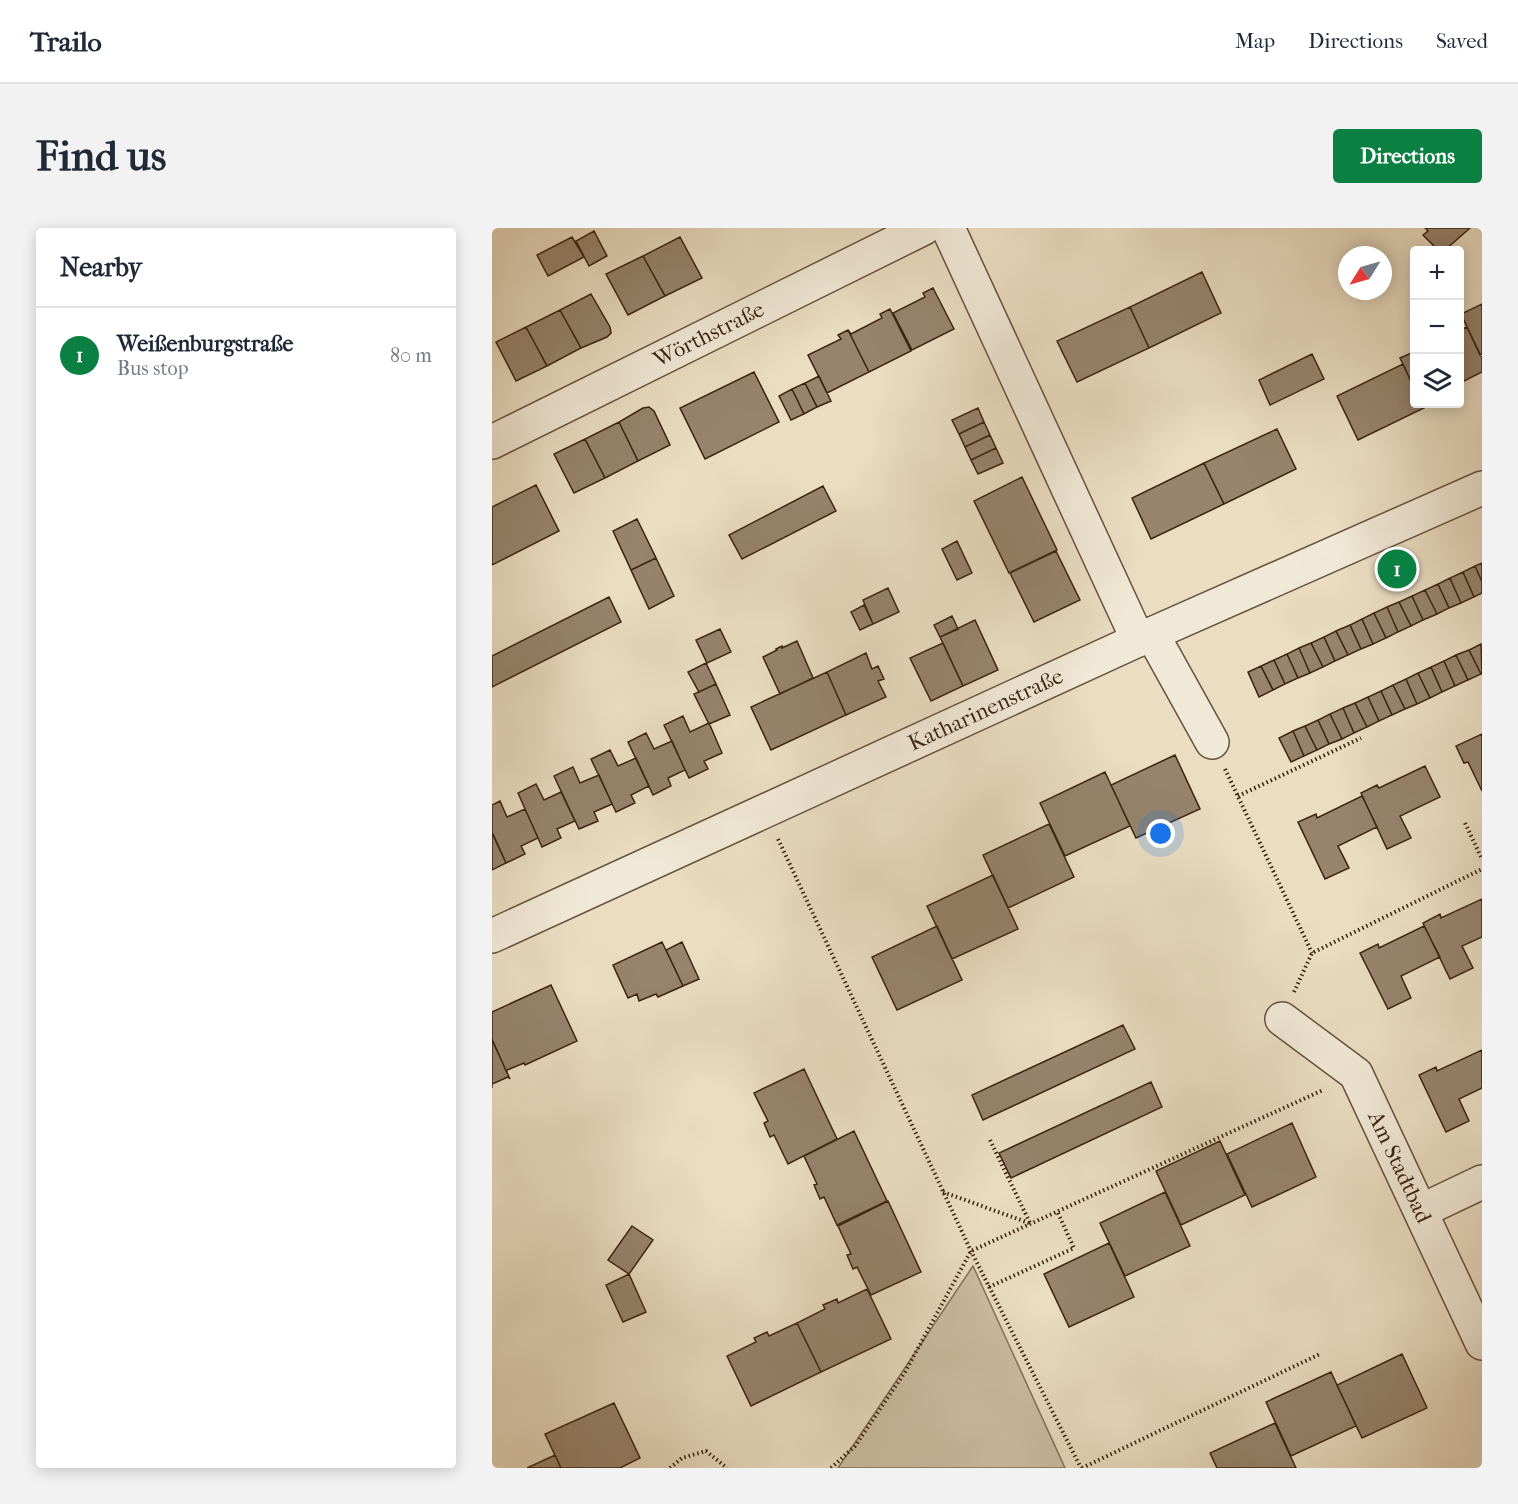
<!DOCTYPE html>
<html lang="en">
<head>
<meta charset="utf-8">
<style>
	:root { --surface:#fff; --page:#f2f2f3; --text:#1f2937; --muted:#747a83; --line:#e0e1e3; --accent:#0b8043 }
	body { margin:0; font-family:"IM FELL French Canon",serif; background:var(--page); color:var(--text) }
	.controls { position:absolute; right:18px; top:18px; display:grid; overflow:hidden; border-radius:6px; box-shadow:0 3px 15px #0003 }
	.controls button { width:54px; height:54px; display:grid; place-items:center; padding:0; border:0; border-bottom:2px solid var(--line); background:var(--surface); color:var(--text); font:30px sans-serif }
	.compass { position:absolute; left:846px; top:18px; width:54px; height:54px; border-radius:50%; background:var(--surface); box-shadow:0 3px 15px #0003; rotate:233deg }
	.you { position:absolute; left:669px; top:606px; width:21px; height:21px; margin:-15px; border:4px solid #fff; border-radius:50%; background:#1a73e8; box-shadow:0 0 0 9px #1a73e833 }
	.badge { display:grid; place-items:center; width:39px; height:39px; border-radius:50%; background:var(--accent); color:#fff; font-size:20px; font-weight:700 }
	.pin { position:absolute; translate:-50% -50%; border:3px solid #fff; box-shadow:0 2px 6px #0006 }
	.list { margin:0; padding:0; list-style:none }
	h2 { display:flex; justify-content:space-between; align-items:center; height:78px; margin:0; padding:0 24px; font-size:26px }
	h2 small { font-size:20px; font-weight:400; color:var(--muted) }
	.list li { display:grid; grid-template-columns:39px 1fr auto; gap:18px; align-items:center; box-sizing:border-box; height:96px; padding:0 24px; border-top:2px solid var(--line) }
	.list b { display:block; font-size:22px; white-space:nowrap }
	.list p { margin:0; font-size:20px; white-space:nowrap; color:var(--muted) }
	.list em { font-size:20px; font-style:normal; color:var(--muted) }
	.icon { flex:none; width:33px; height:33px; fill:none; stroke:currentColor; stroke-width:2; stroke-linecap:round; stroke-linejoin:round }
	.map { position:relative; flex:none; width:990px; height:1240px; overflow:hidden; border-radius:6px }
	header { display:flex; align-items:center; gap:36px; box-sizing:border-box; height:84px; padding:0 30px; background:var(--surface); border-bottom:2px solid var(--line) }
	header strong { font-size:28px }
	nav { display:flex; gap:33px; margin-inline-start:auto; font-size:21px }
	.intro { display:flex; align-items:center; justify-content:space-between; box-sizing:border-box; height:144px; padding:0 36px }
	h1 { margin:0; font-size:42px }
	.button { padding:15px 27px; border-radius:6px; background:var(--accent); color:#fff; font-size:21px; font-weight:700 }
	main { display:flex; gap:36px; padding:0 36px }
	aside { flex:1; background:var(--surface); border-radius:6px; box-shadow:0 3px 15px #0003 }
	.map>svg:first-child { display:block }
	.green { fill:#ccbea4; stroke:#83715a; stroke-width:1.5 }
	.building { fill:#96846d; stroke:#3a2410; stroke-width:1.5 }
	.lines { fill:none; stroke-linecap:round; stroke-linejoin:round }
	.minor-casing { stroke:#66523c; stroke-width:36 }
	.path { stroke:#3a2410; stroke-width:4; stroke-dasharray:1.5 3; stroke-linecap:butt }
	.minor { stroke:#f1e9d7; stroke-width:33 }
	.labels { text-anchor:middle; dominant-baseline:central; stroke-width:5; stroke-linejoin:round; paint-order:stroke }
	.street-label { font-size:22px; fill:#3a2410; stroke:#f1e9d7 }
</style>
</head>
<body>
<header>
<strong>Trailo</strong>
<nav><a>Map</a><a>Directions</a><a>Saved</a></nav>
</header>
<div class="intro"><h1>Find us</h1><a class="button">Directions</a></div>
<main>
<aside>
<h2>Nearby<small></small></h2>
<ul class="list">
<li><span class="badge">1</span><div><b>Weißenburgstraße</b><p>Bus stop</p></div><em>80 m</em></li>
</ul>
</aside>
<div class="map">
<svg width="990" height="1240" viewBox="0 0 990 1240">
	<rect width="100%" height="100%" fill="#eaddc2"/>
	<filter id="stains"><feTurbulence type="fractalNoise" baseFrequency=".00333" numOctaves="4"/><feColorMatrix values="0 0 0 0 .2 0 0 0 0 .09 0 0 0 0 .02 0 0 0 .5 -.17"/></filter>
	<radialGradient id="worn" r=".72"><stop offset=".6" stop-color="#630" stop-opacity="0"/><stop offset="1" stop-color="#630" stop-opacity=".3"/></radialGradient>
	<path class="green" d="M481,1038L573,1240H346Z"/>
	<path class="building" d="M933,0H978L953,22H946L931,7L936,3Z
		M102,3L115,28L97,38L84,13Z
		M80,9L92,29L56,48L45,27Z
		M188,9L210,50L173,68L151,28Z
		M151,28L173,68L136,87L114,46Z
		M710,44L729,85L657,120L638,79Z
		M441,60L462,101L420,122L401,85L433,69L431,65Z
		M99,66L118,99L119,105L115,109L89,120L68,82Z
		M990,76V126L988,127L969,86Z
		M638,79L657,120L585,154L565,113Z
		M398,81L419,123L377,144L356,102L359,106L390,90L388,86Z
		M68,82L89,120L55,138L34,99Z
		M34,99L55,138L24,153L4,114Z
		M975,99L990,130V144L968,155V102Z
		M356,102L377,144L335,165L316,127L349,111L346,107Z
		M922,124V160L908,130Z
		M820,126L832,151L778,177L767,152Z
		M911,136L922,160V176H930L932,180L866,212L845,168Z
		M262,144L287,194L213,231L188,180Z
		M327,148L339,173L325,179L313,155Z
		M313,155L325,179L312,186L300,161Z
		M300,161L312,186L299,192L287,168Z
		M157,179L162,183L178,217L146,233L127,194L151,180Z
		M486,180L492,194L467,206L460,192Z
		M127,194L146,233L113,250L93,211Z
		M492,194L498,207L473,219L467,206Z
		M785,201L804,241L732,276L712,235Z
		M498,207L504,220L479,232L473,219Z
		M93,211L113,250L82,265L62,226Z
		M504,220L511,235L486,246L479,232Z
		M712,235L732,276L659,311L640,270Z
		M530,249L565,322L517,345L482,273Z
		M44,257L67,303L0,337V279Z
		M331,258L344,283L250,331L237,307Z
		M145,291L164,330L139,342L121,303Z
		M465,313L480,345L465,352L450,321Z
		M564,323L588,372L542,394L518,345Z
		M164,330L182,368L157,381L139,342Z
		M990,335V354L983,338Z
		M983,338L990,354V365L982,369L971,344Z
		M971,344L982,369L969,375L958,350Z
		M958,350L969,375L957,380L946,356Z
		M946,356L957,380L945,386L933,362Z
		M396,360L407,384L381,396L371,372Z
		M933,362L945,386L931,392L920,368Z
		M920,368L931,392L919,398L907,374Z
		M117,369L129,394L0,459V428Z
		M907,374L919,398L906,404L895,379Z
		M372,377L381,396L368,402L359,384Z
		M895,379L906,404L894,410L882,385Z
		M882,385L894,410L881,416L870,391Z
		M460,388L466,401L448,409L442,397Z
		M870,391L881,416L869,421L858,397Z
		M483,392L506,442L471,458L448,409Z
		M858,397L869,421L856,427L844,403Z
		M228,401L239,424L215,435L204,412Z
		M844,403L856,427L843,433L832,409Z
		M832,409L843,433L831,439L819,415Z
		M305,413L321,450L288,466L271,429L285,422L284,421L290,418V420Z
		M451,415L471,458L439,473L418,430Z
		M819,415L831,439L818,445L807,420Z
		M989,416L990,446H989L977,422Z
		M807,420L818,445L806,450L795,426Z
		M977,422L989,446L976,452L964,427Z
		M374,425L380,441L386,438L392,451L386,453L394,469L354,487L335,444Z
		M795,426L806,450L793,456L782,432Z
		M964,427L976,452L963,458L952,433Z
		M782,432L793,456L781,462L769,438Z
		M952,433L963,458L950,464L939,439Z
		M214,435L224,456L207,464L196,444Z
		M769,438L781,462L767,469L756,444Z
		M939,439L950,464L938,470L926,445Z
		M335,444L354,487L279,522L259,479Z
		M926,445L938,470L925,476L914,451Z
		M914,451L925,476L913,481L901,457Z
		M224,456L238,487L217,496L202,466Z
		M901,457L913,481L900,487L889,463Z
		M889,463L900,487L887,493L876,469Z
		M876,469L887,493L875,499L863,475Z
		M863,475L875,499L862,505L851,480Z
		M851,480L862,505L850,511L838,486Z
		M838,486L850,511L837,516L826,492Z
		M191,488L198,504L217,495L230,525L212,533L216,541L197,550L172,497Z
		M826,492L837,516L825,522L813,498Z
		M813,498L825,522L812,528L801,503Z
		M801,503L812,528L799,534L787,510Z
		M154,505L162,521L180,513L193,542L176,550L179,558L161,567L136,514Z
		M990,506V563L976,534L972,535L964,518Z
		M118,522L126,538L144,530L157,558L139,567L143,575L124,584L99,531Z
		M683,527L708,581L644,610L619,557Z
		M933,538L948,569L908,588L919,610L895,621L869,565L885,557L887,560Z
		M81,539L88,555L107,547L120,576L102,584L106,593L87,601L62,548Z
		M613,544L638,598L573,628L548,575Z
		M44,556L52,572L69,564L83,593L65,601L69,610L50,619L26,565Z
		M870,568L885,599L846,618L857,640L833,651L806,594L824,586L825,590Z
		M8,573L15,589L33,581L46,610L29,618L33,626L14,635L0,605V577Z
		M557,596L582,649L516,680L491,627Z
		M1,606L14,635L0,642V606Z
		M501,647L526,701L460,731L435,678Z
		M990,671V709L970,718L981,740L958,751L931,695L948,686L949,690Z
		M445,698L470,752L405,782L380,729Z
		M932,698L948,729L909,748L919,770L896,781L868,725L886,716L887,720Z
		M170,714L191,758L166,769L164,766L147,773L145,766L136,770L121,737Z
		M190,714L207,751L191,758L174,722Z
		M59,757L85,813L33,837L32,835L15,842V845L0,811V784Z
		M631,797L643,821L491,892L480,867Z
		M0,812L18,851L16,849L0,856V860Z
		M990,822V860L967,871L977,893L954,904L927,847L944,839L945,843Z
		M312,841L345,911L296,936L282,907L278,909L272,895L276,893L262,865Z
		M659,854L670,879L519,950L507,925Z
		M800,895L824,949L760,979L735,926Z
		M362,903L395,973L345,997L332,969L328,971L322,957L325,956L312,928Z
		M728,913L753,967L689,997L664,943Z
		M673,964L698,1018L633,1048L608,995Z
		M396,973L429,1044L379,1067L365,1039L361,1041L355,1027L359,1026L346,998Z
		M140,998L161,1012L137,1046L116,1032Z
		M617,1015L642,1069L577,1099L552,1046Z
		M137,1046L154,1084L131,1094L114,1057Z
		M375,1061L399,1111L329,1144L305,1095L333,1081L331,1077L345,1071L346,1075Z
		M305,1095L329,1144L259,1178L235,1128L264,1114L262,1110L275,1104L277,1108Z
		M910,1126L935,1180L870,1210L845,1157Z
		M839,1144L864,1198L799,1228L774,1174Z
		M122,1175L148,1230L128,1240H69L53,1206Z
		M783,1195L804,1240H725L718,1225Z
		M63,1227L69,1240H35Z"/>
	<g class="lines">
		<g class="minor-casing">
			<g id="minor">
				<path d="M456,0L646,412"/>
				<path id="s1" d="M0,214L432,0"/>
				<path d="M660,406L720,514"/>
				<path id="s2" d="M0,708L646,412L990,260"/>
				<path id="s3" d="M790,791L864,846L990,1115"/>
				<path d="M929,983L990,954"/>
			</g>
		</g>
		<path class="path" d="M733,541L820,725
			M746,568L869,510
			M973,595L990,631
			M286,611L479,1023L589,1240
			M802,764L820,725L990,641
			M498,912L538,995
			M451,964L537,995
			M497,1059L582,1020L565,983
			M178,1240L190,1230L214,1223L235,1240
			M339,1240L363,1218L413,1144L479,1023L831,862
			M590,1240L828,1126"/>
		<use href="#minor" class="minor"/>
	</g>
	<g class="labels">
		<g class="street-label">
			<text stroke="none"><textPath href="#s1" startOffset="242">Wörthstraße</textPath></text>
			<text stroke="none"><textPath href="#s2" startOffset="543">Katharinenstraße</textPath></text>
			<text stroke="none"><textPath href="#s3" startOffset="195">Am Stadtbad</textPath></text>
		</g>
	</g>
	<rect width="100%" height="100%" filter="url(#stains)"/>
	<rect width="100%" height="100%" fill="url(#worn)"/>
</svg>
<div class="controls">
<button>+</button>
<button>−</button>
<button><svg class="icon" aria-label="layers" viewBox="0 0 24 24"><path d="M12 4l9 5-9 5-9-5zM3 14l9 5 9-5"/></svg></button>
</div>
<svg class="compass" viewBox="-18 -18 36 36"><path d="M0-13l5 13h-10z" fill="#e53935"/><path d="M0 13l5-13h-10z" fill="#747a83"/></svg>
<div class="you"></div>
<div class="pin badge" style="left:905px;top:341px">1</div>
</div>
</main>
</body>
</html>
